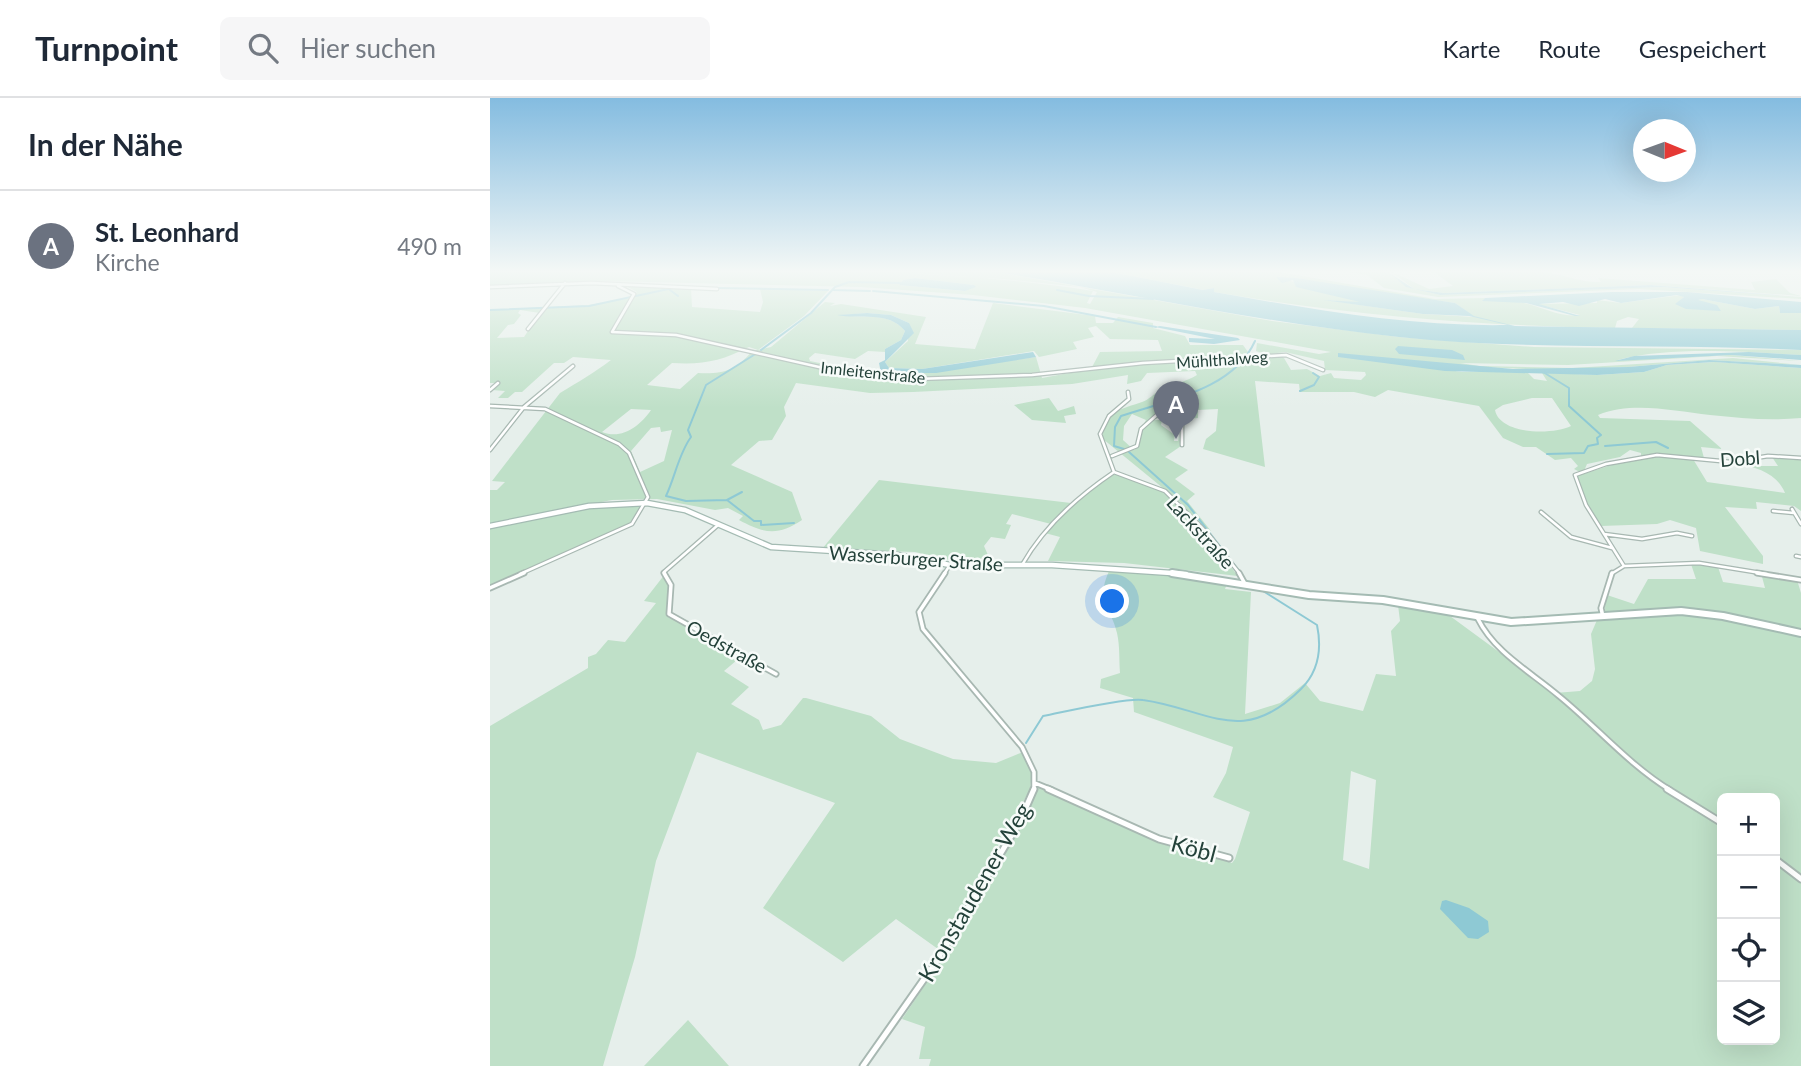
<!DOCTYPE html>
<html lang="de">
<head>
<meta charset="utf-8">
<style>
	:root { --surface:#fff; --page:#f6f6f7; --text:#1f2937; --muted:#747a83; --line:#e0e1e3; --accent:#ea580c }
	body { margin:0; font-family:Lato,sans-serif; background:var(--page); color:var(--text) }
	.controls { position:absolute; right:21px; bottom:21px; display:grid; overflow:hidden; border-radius:10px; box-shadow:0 7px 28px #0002 }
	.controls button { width:63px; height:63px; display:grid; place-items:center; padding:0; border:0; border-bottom:2px solid var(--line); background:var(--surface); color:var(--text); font:35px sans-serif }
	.compass { position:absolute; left:1143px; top:21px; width:63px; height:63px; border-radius:50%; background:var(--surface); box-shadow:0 7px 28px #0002; rotate:91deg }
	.you { position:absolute; left:623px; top:504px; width:24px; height:24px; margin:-18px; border:5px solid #fff; border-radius:50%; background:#1a73e8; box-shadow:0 0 0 10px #1a73e833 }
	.badge { display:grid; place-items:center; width:46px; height:46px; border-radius:50%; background:var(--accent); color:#fff; font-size:23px; font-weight:700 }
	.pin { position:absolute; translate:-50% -58px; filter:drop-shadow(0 2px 4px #0008) }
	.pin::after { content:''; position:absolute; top:37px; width:24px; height:21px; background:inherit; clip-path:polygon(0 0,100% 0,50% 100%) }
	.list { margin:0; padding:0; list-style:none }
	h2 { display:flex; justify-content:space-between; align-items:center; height:91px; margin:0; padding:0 28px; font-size:30px }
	h2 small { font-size:23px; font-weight:400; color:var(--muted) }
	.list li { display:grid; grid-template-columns:46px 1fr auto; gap:21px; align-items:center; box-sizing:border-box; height:112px; padding:0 28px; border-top:2px solid var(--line) }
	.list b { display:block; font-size:26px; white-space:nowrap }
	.list p { margin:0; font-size:23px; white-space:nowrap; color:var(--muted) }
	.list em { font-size:23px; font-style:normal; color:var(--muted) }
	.icon { flex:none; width:38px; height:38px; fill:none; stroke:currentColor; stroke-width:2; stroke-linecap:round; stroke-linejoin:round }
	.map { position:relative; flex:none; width:1311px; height:968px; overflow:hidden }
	header { display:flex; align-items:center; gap:42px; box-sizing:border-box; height:98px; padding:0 35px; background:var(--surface); border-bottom:2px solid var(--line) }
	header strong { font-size:33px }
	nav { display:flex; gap:38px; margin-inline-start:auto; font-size:24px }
	.search { width:490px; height:63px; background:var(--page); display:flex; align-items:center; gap:18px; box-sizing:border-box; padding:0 24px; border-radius:10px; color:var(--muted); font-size:26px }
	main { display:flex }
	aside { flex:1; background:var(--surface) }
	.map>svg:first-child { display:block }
	.green { fill:#bfe0c8; fill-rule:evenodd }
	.water { fill:#8ec9d4 }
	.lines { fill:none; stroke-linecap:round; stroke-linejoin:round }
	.stream { stroke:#8ec9d4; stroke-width:2 }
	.street-far2-casing { stroke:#a8b8b2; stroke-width:5 }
	.street-far1-casing { stroke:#a8b8b2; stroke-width:7 }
	.street-casing { stroke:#a8b8b2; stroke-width:9 }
	.secondary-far1-casing { stroke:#a4bbb3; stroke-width:7 }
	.secondary-casing { stroke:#a4bbb3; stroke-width:10 }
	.street-far2 { stroke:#fff; stroke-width:2.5 }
	.street-far1 { stroke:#fff; stroke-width:3.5 }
	.street { stroke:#fff; stroke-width:5 }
	.secondary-far1 { stroke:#fff; stroke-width:4.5 }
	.secondary { stroke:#fff; stroke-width:6 }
	.labels { text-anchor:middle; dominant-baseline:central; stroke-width:5; stroke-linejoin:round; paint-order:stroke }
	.far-street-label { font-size:16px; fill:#24423a; stroke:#f7fbf9 }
	.street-label { font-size:19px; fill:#24423a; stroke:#f7fbf9 }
	.near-street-label { font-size:23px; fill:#24423a; stroke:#f7fbf9 }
</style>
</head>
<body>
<header>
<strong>Turnpoint</strong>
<div class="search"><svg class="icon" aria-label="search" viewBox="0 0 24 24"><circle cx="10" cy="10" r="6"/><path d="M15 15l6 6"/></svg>Hier suchen</div>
<nav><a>Karte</a><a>Route</a><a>Gespeichert</a></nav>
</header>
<main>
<aside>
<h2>In der Nähe<small></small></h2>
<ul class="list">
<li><span class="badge" style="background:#6b7280">A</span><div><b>St. Leonhard</b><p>Kirche</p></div><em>490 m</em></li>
</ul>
</aside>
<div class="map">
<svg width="1311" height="968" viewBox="0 0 1311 968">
	<rect width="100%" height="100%" fill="#e6efeb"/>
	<path class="green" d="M0,174C199,174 406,162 603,193L597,205L600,206L607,194L590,189L513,181L400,174H506L782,223L909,239L1044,249L1311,252V257C1257,254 1180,248 1128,262L1241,257L1311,263L1227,258L1078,267L970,265L989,268L1083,270L1243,260L1311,267L1219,262L1138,269L1057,272L909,265L972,274L1036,273L1044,281L1057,283L1052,275L1039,274L1107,277L1154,274L1177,267L1225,264L1311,270V320C1280,323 1250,320 1220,317C1183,313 1143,303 1108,317L1110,320L1200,323L1232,351L1211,349L1214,360L1167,356L1151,358V355L1140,352L1130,359L1097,366L1094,373L1090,374L1084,371L1088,368L1081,360L1065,362L1046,349H1033L1013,340L989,308L898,292L885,299L864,294H810L809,286L765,283L775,369L713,351L716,341L726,333L728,311L708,312V320C691,322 678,315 662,322H672L671,327L685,337L684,343H688L689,338L691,348L675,359L698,372L685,381L705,396L697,403L721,433L705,422L690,404L613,341C612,313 632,311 652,304C659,302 664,295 671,292C683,286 695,284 707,277L705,273L657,275L651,283L637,286L638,277L582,286L423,294L380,295L306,285L294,309L296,318L282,342L269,343L241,367L302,394L312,422C288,438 275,436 249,422L253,418L238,410L225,412L167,401L122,402L0,425V392H7L15,384L2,383L70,295C88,284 104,275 121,262L83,259L74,265H64L32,294H25L18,300H8L15,293L2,292L10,285H0V212L99,207L142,200L147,194L136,188L201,190L202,209L270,214L273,204L270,191L338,193L314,218L268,252L259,249C231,263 213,267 182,265L157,287L190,291L208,275C232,276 245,274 262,253L281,249L335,204L345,205L340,208L351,206L436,219L425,246L485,251L503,205L605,218L606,225H623L628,219L663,225V230L695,238L700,247H753L758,254L751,259L775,256L766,253L767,245L829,256L841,254L595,210L483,197L371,189L116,183L0,187ZM425,180L484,187L475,193L409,187L413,182ZM30,212L50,215L34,239L7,240L18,227L24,226L31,217L28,215ZM377,215L401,217L419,225L418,243L395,264L399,270L432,271L544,253L549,259L587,251L583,244L604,239L598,230L606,228L620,241L668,242L672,253L610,254L601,271L552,280L546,259L420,277L373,274L320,263L319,260L325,255L365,261L378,253L396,254L395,251L411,242L415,233C399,213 374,221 351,217ZM795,254L834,263L835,272L875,274L876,277L871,282L844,280L841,275L830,278L817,271L801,272L794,260L787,255ZM1042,300H1062L1081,328C1063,337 1010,337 1005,312L1013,307ZM141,311L161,312C150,328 132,342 112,334ZM642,316L656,322L648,336L649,349L644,352L633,342L634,328ZM170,329L171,334L182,332L174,363L150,374L141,353L161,330Z
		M622,174H789L945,201L995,200L993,203C1006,203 1021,202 1034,205C1053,209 1070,220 1090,217L1047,206L1107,205V202L1131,205L1191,197L1194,199L1186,206L1212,201L1265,211L1289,208L1290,215H1311V232L1142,230L1149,221L1138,219L1127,223L1125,230C990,228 857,217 724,194V190L714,192ZM787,179L965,205L984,219L933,216L835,202L876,205Z
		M858,174H898L917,189L950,197L1172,189L1311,199V201L1149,191L948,199L894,190L877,177Z
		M902,174L939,191L963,188L944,174C980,174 1017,172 1053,174C1073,176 1091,185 1111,184L1108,180L1265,192L1261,184L1286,181L1300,195L1311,198L1160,187L954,195L924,191Z
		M559,300L568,313L584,308L586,316L574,318L576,325L542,322L524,307Z
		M1167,358L1203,361L1217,384L1295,395C1287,375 1267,370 1248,365L1264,360L1269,368H1288L1282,359L1311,361V413L1304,408L1266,404L1267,411L1235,409L1273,458V466L1210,453L1206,430L1180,422L1167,426L1111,428L1097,405L1087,378L1131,364Z
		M625,376L672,393L712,431L748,478L634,465L558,463L570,439L555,435L596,395Z
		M389,382L581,405L561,426L522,416L516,426L521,427L515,441L501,439L494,448L501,464L460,462L425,454L332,451Z
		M153,406L140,425L0,489V430L97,410Z
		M1201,466L1228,469L1233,484L1275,490L1271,475L1307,482L1311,495V533L1225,514L1118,516L1114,514L1117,497L1144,506L1158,481H1206Z
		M620,471L690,476L738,483L735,491L761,494L755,616L790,605L815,585L830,603L873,613L886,576L906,578L901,533L910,523L908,507L960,518L1065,595L1090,593L1102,583L1105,571L1101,536L1107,522L1210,515L1311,537V968H439L441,961H429L435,929L412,921L439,881L545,692L551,689L647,735L742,765L745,761L760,714L723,699L736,675L743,649L644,614L643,600L610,590L611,581L630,575C629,562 630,548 627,535C621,508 604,505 620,471ZM861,673L886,682L879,771L853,762ZM1232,700H1285V942H1232Z
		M175,476L179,488L178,519L253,557L234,573L259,589L241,606L269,622L273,632L291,627L313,600H316L381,618L410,641L463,661L506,665L533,654L542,674L540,692L448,851L406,821L353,864L273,810L345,705L207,654L166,763L145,859L113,968H0V628L98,570V559L106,556L118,542L135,544L166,505L154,503Z
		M198,922L239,968H154Z"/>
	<path class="water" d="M506,174H622L713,192L724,190V194C820,211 921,229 1018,227L979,218L933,216L833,202L870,204L806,189L803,182L792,185L786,179L806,180L965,205L984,218L1025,228L1311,232V252C1177,245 1043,253 909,239C773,225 640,195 506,174Z
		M898,174L924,191L954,195L1160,187L1311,199L1172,189L950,197L916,189Z
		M425,180L484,187L486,189L475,193L409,187L413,182Z
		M1121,194H1197L1311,204V215H1290L1289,208L1265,211L1212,201L1208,202L1227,207L1231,213L1196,211L1185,206L1194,199L1187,197L1131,205L1115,201L1089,208L1073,204L1049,206L1090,218H1085L1036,205L992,203L995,200Z
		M377,215L401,217L419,225L424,235L395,264L399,270L432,271L543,254L546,259L446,275H391L389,265L395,262V251L411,242L415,233C398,212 370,222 347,217Z
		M670,228L748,240L750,242L724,246L699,244V240L725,241L665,229Z
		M908,248L962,252L973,257L975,262L909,256L905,251Z
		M1259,254L1311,257V262L1241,257L1125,263L1144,258Z
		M848,255L1023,271L1138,269L1219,262L1311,267V270L1224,264L1177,267L1154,274L1107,277L955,273L848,259Z
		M956,802L979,810L998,823L999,834L988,841L978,840L950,811L952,803Z"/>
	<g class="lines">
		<path class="stream" d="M227,190L338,192
			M180,192L188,198
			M343,192L380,193
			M567,192L599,198L663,201
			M383,193L554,208L666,229
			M0,212L99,208L183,190
			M271,252L321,215L345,189L359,184L411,185
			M267,255L216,287L198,332L201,339C189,355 185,379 176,398L196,403L237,402L264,423H271V427L304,425
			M1053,274L1079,290V308L1111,337L1107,340L1108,346L1098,348L1094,355L1057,356
			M810,293L824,287L829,279L823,275
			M1115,348L1166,344L1178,350
			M634,351L624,348L625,329L631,318C678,302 743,292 765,243
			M639,354L698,407L750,474
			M237,402L252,394
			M536,645L553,618C574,614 636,599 653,602C718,611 752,650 811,591C829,573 832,551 827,527L773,493"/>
		<g class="street-far2-casing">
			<path id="street-far2" d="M128,188L144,196L122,234L186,237L347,273L426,281L542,277L653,265L796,257L833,272
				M0,189L101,185L227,191
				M38,231L75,185
				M0,292L8,285
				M0,308L55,311L129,346L139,355L158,399L142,426L30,476
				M0,352L34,309L83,268
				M622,358L647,348L651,331L669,315L684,317L692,323V347
				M624,374L675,393L719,437L750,476
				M1302,411L1311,426
				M1283,413L1304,415
				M1051,414L1081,439L1122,450
				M1114,436L1152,441L1187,435L1202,438
				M1306,458L1311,459
				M532,467C554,428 587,399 624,374L610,336L619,318L639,301L638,294
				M1134,468L1209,465L1277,476
				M175,476L174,474L228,427
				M454,476L460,467
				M1121,476L1134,468L1096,407L1085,377L1116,366L1167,357L1241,364L1278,358L1311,360"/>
		</g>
		<g class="street-far1-casing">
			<path id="street-far1" d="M174,475L181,487L179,516L286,576
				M455,475L429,514L433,531L532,649L544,674V692
				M749,475L754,484
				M1267,475L1311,482
				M0,490L34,475
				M1113,519L1111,510L1122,475
				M988,521C1005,555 1041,574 1069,598C1107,629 1138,666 1180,692
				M545,685L562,692"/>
		</g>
		<g class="street-casing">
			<path id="street" d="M558,691L669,741L739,760
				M1177,691L1232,725
				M1285,761L1311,781
				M373,968L444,867L530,723L544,691"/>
		</g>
		<g class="secondary-far1-casing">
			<path id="secondary-far1" d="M0,428L99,408L157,405L195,412L281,449L408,457L460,467H562L696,476"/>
		</g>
		<g class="secondary-casing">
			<path id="secondary" d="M682,475L819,497L893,502L1021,524L1191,513L1233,518L1311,535"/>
		</g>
		<use href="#street-far2" class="street-far2"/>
		<use href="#street-far1" class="street-far1"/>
		<use href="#street" class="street"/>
		<use href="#secondary-far1" class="secondary-far1"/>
		<use href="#secondary" class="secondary"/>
	</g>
	<linearGradient id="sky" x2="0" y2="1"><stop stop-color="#84bce0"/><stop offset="0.56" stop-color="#f4f8f6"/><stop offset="1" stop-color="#f4f8f6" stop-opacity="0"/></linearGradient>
	<rect width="1311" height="310" fill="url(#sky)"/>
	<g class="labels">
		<g class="far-street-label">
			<text transform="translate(732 261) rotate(-4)">Mühlthalweg</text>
			<text transform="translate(383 274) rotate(6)">Innleitenstraße</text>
		</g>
		<g class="street-label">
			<text transform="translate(1250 360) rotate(-4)">Dobl</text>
			<text transform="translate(711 434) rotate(48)">Lackstraße</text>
			<text transform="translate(426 460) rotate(4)">Wasserburger Straße</text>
			<text transform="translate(237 548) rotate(29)">Oedstraße</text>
		</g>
		<g class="near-street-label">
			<text transform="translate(704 750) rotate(15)">Köbl</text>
			<text transform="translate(484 794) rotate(-60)">Kronstaudener Weg</text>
		</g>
	</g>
</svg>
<div class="controls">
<button>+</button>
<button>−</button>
<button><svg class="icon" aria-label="locate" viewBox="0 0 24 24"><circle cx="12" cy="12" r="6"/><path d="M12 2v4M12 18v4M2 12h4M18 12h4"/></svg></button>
<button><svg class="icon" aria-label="layers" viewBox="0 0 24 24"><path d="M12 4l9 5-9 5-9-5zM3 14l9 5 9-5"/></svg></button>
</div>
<svg class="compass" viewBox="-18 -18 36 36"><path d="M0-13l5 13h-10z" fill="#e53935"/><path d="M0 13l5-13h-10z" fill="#747a83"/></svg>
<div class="you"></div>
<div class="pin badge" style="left:686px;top:341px;background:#6b7280">A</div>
</div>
</main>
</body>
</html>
